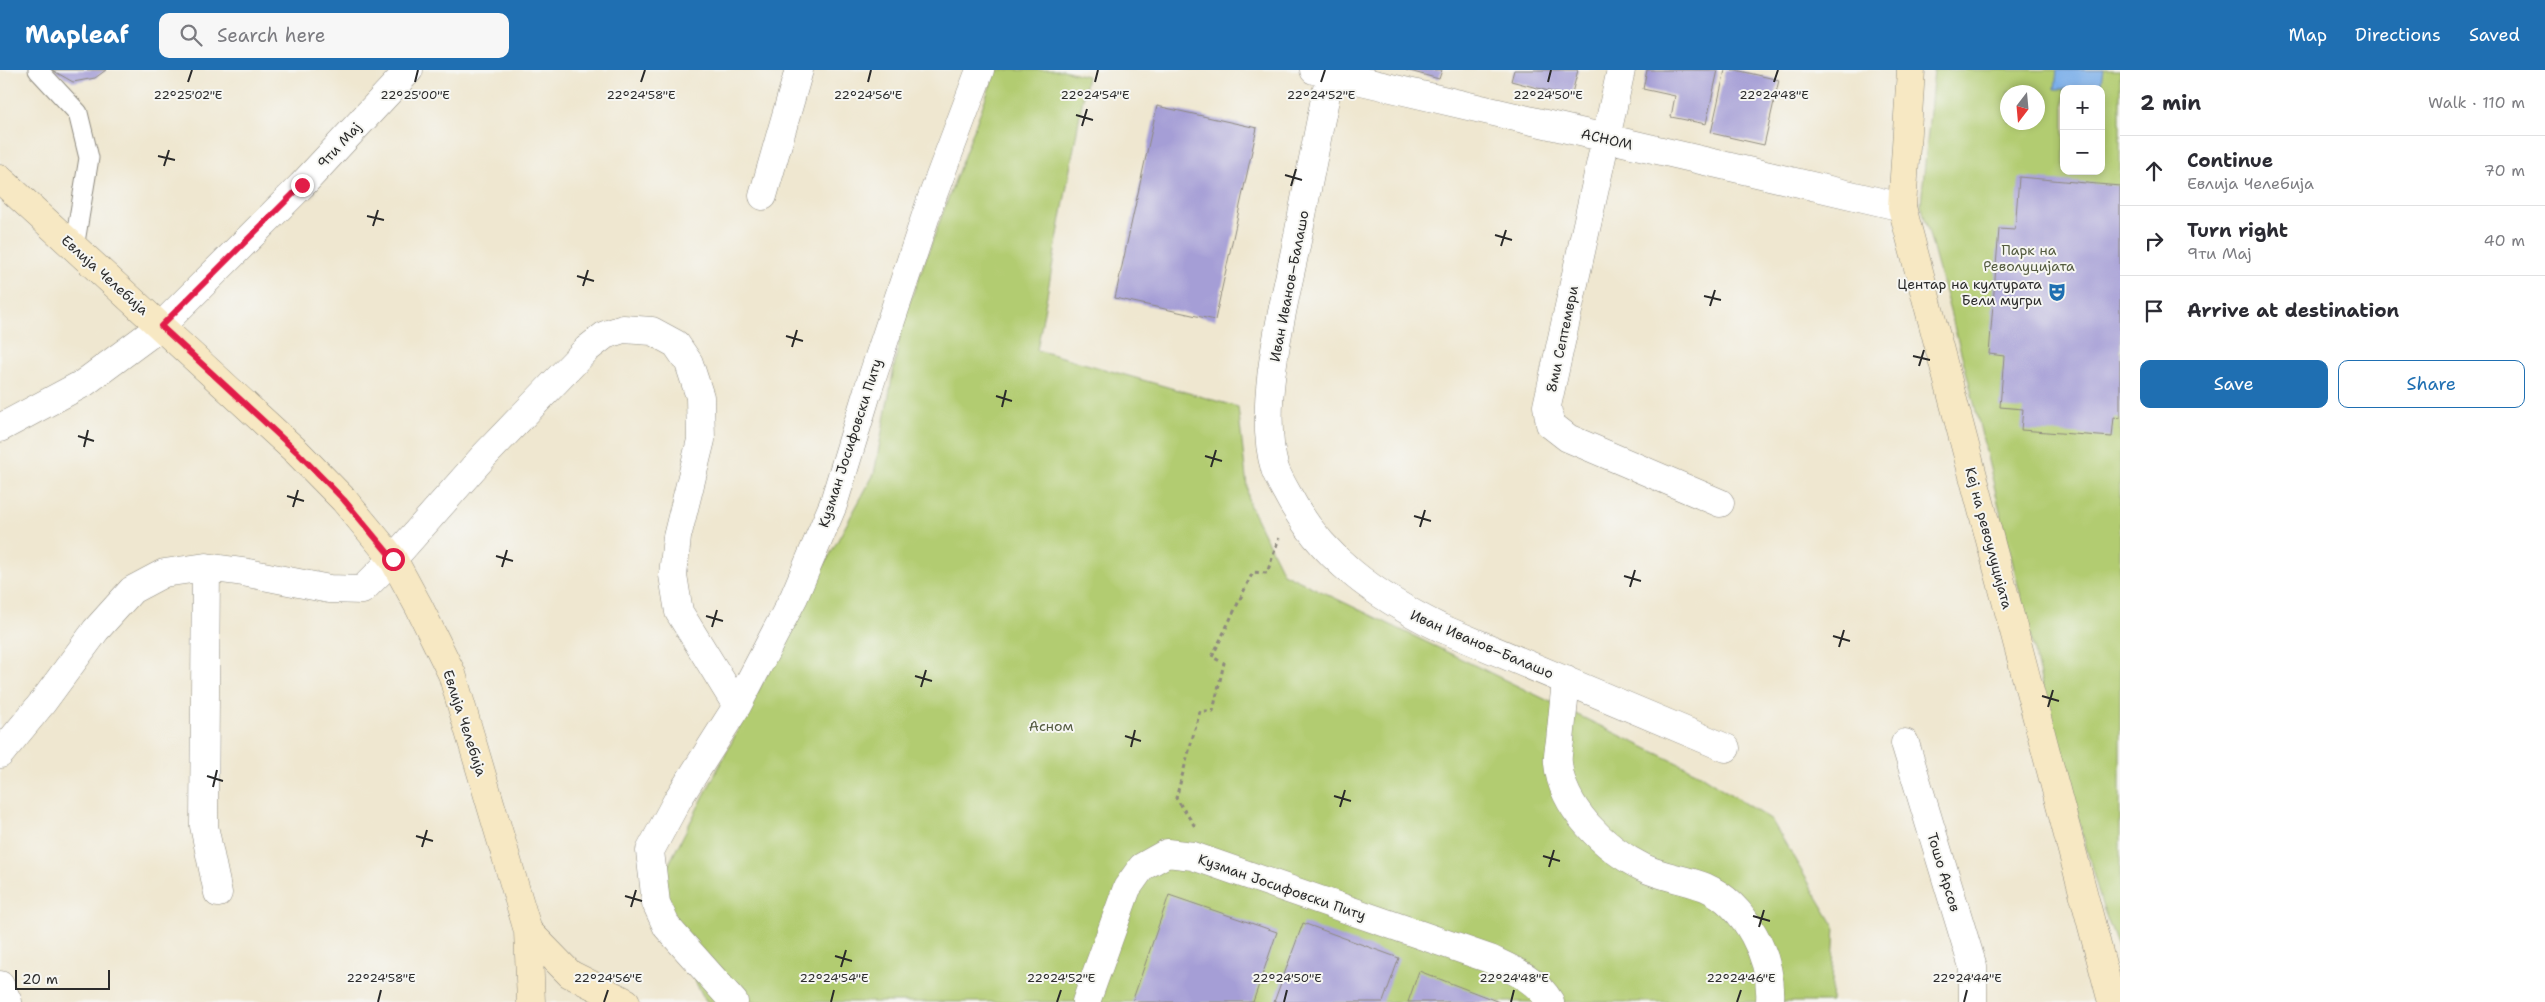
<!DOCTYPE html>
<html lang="en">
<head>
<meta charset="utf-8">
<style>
	:root { --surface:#fff; --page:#f7f7f7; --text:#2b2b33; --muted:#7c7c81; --line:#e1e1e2; --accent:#1f6fb2 }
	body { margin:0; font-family:"Shantell Sans",sans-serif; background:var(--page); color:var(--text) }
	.controls { position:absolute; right:15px; top:15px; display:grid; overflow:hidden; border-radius:10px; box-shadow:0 2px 8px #0003 }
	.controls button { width:45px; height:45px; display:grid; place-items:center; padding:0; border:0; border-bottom:1px solid var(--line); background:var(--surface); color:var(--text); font:25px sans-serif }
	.compass { position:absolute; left:2000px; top:15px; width:45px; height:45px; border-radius:50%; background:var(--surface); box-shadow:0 2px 8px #0003; rotate:196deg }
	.scale { position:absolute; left:15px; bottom:12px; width:95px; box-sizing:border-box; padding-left:5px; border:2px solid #2b2b2b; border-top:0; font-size:14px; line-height:18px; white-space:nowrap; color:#2b2b2b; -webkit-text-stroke:4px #f6f6f2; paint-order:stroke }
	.stop { position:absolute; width:15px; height:15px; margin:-11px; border:4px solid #e11d48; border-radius:50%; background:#fff }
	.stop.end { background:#e11d48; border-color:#fff; box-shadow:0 1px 5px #0008 }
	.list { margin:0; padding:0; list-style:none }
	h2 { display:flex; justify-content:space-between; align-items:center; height:65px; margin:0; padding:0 20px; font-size:21px }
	h2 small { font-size:16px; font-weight:400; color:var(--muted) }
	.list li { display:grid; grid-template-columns:32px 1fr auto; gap:15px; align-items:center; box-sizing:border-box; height:70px; padding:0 20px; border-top:1px solid var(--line) }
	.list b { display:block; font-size:19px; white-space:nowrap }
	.list p { margin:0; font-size:16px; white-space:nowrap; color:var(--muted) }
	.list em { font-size:16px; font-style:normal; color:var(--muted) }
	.actions { display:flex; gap:10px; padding:15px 20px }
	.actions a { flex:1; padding:11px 0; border:1px solid var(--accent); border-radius:10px; text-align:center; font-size:18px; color:var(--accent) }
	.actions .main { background:var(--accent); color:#fff }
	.icon { flex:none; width:28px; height:28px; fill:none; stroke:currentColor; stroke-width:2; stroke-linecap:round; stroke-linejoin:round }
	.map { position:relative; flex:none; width:2120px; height:932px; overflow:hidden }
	header { display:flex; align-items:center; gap:30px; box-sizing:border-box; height:70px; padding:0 25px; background:var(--accent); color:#fff }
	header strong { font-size:24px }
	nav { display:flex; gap:28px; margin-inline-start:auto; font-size:18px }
	.search { width:350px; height:45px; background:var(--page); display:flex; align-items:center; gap:12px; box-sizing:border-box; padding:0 18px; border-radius:10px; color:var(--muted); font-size:19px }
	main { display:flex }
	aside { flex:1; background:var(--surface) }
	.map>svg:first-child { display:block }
	.green { fill:#b2cc71; stroke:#6e7c4e; fill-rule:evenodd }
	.water { fill:#7cafe9; stroke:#546d8a }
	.building { fill:#a59ed6 }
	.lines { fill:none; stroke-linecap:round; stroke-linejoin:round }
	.lane-casing { stroke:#8d897e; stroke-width:21 }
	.street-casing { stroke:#8d897e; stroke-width:29 }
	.secondary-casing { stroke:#8d897e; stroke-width:29 }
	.path { stroke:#8d897e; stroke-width:3; stroke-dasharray:4 4; stroke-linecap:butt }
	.lane { stroke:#fff; stroke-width:19 }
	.street { stroke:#fff; stroke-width:28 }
	.secondary { stroke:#f7e8c3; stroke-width:28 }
	.route { stroke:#e11d48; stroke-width:6 }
	.ticks { fill:none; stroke:#2b2b2b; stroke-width:2 }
	.labels { text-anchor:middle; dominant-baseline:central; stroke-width:4; stroke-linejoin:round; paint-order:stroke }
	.street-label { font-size:14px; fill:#2b2b2b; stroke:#f6f6f2 }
	.park-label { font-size:14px; fill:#545b40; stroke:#f6f6f2 }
	.poi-label { font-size:14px; fill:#2b2b2b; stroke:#f6f6f2; text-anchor:end }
	.ticks-label { font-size:12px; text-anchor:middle; fill:#2b2b2b; stroke:#f6f6f2; stroke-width:4; stroke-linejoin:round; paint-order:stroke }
</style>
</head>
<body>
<header>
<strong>Mapleaf</strong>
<div class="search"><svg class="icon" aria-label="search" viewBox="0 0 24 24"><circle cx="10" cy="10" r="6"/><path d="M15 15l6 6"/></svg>Search here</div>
<nav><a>Map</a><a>Directions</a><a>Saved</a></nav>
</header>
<main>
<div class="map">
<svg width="2120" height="932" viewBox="0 0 2120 932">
	<rect width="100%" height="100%" fill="#f6f6f2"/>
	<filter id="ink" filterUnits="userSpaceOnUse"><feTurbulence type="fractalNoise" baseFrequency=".02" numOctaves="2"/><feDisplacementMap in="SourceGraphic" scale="10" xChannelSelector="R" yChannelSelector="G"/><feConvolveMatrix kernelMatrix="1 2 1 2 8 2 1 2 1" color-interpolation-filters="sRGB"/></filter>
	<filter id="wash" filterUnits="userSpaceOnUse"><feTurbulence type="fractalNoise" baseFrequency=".0096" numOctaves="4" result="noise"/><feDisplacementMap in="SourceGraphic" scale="20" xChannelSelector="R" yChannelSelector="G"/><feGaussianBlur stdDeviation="1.12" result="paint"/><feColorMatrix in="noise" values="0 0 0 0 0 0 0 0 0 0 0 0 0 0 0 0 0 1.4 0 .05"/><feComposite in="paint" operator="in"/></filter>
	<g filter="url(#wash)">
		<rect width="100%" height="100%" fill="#efe7d0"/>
		<path class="green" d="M996,0H1063L1087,6L1037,280L1238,337L1249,434L1283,503L1696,702L1772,751L1835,857L1831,932H706L667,857L662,807L804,532L874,404L903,250Z
			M1934,0H2120V883L2102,835L2046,631L1969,312L1921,134ZM2064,19H2101V101H2064ZM2008,22H2038V52H2008Z"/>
		<path class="water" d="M2057,0H2103L2100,19H2055Z"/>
		<g id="blocks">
			<path class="building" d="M52,0H106L95,8L73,12Z
				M1406,0H1442L1439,9Z
				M1514,0H1578L1571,27L1511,11Z
				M1647,0H1718L1706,54L1671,47L1675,26L1643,19Z
				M1725,0H1736L1779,10L1764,75L1711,63Z
				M1157,36L1257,58L1215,250L1115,228Z
				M2019,107L2120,116V348L2114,347L2112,367L2021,360L2023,339L2000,337L2004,286L1989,284L1999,159L2015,160Z
				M1169,825L1277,862L1253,932H1132Z
				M1303,853L1399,888L1383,932H1274Z
				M1419,901L1499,932H1408Z"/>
		</g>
	</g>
	<g filter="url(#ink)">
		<use href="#blocks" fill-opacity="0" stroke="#8d897e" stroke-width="1"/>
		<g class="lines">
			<g class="lane-casing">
				<path id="lane" d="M38,0L78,43L89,88L74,178"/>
			</g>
			<g class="street-casing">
				<path id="street" d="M1314,0L1902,137
					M1331,0C1319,57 1308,114 1297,171C1284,236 1256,336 1275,399C1278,407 1283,416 1287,423C1320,487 1377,527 1441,558L1726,678
					M1621,0L1547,336L1550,354L1568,368L1720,433
					M763,126L799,0
					M0,358L84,313L161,256L302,115L409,0
					M206,497L204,756L218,823
					M1566,610C1564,631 1562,651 1560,671C1559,678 1557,686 1558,693C1562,738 1605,779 1644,798C1663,807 1685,809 1705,817C1746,835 1773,889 1770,932
					M1905,673L1973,897V932
					M0,684L43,632L96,560L132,520L164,503L206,497L243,502L329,519L362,520L393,489L484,386L587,279L605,265L623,259L652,261L676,274L689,293L700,327L701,370L677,467L673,505L679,542L737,636
					M0,915L8,932
					M734,932L667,857L656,833L650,781L678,729L737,636L794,527L833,435L868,320L931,130L980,0
					M1086,932L1127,818L1142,797L1167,783L1193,786L1490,889C1513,900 1537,909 1550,932"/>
			</g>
			<g class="secondary-casing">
				<path id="secondary" d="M1911,0L1902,137L2112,932
					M0,109L297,382L344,430L393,489L419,537L452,604L528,861L531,932
					M528,861L570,904L626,932"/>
			</g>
			<path class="path" d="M1193,756L1194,755L1176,728L1200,641H1213L1224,593L1212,587L1253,502L1267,503L1279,468"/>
			<use href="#lane" class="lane"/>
			<use href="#street" class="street"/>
			<use href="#secondary" class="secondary"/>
		</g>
	</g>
	<g class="lines" filter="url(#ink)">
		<path class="route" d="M302,115L161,256L297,382L344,430L393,489"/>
	</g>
	<path class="ticks" d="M188,12L192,0M415,12L418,0M641,12L645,0M868,12L871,0M1095,12L1098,0M1321,12L1325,0M1548,12L1551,0M1774,12L1778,0M1076,45L1093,50M1082,56L1087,39M158,86L175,90M164,96L169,80M1285,105L1302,110M1291,116L1296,99M367,146L384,150M373,156L378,140M1495,165L1512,170M1501,176L1506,160M577,206L594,211M583,216L588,200M1704,226L1721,230M1710,236L1715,220M786,266L803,271M792,277L797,260M1913,286L1930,290M1919,296L1924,280M996,326L1012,331M1002,337L1006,320M78,366L94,371M84,377L88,360M1205,386L1222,391M1211,397L1216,380M287,426L304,431M293,437L298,420M1414,446L1431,451M1420,457L1425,440M496,486L513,491M502,497L507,480M1624,506L1641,511M1630,517L1635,500M706,546L723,551M712,557L717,540M1833,566L1850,571M1839,577L1844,560M915,606L932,611M921,617L926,600M2042,626L2059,631M2048,637L2053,620M1125,666L1141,671M1131,677L1135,660M207,706L223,711M213,717L217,700M1334,726L1351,731M1340,737L1345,720M416,766L433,771M422,777L427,760M1543,786L1560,791M1549,797L1554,780M625,826L642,831M631,837L636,820M1753,846L1770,851M1759,857L1764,840M835,886L852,891M841,897L846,880M378,932L381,920M604,932L608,920M831,932L834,920M1057,932L1061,920M1284,932L1287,920M1511,932L1514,920M1737,932L1741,920M1964,932L1967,920"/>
	<defs>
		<g id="theatre-bare" transform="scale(1.5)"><path d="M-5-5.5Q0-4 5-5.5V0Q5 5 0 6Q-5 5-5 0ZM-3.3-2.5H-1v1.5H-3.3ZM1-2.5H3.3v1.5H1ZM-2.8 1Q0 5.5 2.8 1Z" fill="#1f6fb2" stroke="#f6f6f2" stroke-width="2.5" paint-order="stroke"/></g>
	</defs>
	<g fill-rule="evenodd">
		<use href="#theatre-bare" x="2057" y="222"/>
	</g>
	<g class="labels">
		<g class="street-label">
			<text transform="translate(1607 69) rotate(13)">АСНОМ</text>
			<text transform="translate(339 75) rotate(-47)">9ти Мај</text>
			<text transform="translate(105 205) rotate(42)">Евлија Челебија</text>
			<text transform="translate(1289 216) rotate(-79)">Иван Иванов–Балашо</text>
			<text transform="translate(1562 269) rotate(-78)">8ми Септември</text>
			<text transform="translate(850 373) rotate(-72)">Кузман Јосифовски Питу</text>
			<text transform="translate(1989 468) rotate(75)">Кеј на ревоулуцијата</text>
			<text transform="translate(1482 574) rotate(23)">Иван Иванов–Балашо</text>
			<text transform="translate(465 653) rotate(72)">Евлија Челебија</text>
			<text transform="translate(1944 802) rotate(73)">Тошо Арсов</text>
			<text transform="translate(1282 817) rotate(19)">Кузман Јосифовски Питу</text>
		</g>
		<g class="park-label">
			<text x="2029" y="180">Парк на<tspan x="2029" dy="16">Револуцијата</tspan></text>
			<text x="1051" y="656">Асном</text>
		</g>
		<g class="poi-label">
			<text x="2042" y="214">Центар на културата<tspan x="2042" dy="16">Бели мугри</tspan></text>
		</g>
	</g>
	<g class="ticks-label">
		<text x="188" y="29">22°25'02"E</text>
		<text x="415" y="29">22°25'00"E</text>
		<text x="641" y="29">22°24'58"E</text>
		<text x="868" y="29">22°24'56"E</text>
		<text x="1095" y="29">22°24'54"E</text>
		<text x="1321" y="29">22°24'52"E</text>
		<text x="1548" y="29">22°24'50"E</text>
		<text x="1774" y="29">22°24'48"E</text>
		<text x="381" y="912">22°24'58"E</text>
		<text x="608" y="912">22°24'56"E</text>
		<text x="834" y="912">22°24'54"E</text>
		<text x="1061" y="912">22°24'52"E</text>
		<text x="1287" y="912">22°24'50"E</text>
		<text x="1514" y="912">22°24'48"E</text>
		<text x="1741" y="912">22°24'46"E</text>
		<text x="1967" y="912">22°24'44"E</text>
	</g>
</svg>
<div class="controls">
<button>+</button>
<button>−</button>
</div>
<svg class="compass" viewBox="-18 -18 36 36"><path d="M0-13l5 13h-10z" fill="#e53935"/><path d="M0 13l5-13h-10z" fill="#7c7c81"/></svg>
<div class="scale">20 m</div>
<div class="stop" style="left:393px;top:489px"></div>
<div class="stop end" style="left:302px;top:115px"></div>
</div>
<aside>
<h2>2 min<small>Walk · 110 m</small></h2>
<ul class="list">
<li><svg class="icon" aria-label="ahead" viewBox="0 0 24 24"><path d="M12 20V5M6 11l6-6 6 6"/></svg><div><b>Continue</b><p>Евлија Челебија</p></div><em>70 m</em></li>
<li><svg class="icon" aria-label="right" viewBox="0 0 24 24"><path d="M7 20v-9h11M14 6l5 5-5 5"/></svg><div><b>Turn right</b><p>9ти Мај</p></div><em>40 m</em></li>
<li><svg class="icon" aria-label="arrive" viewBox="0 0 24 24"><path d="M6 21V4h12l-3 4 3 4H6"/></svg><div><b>Arrive at destination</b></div></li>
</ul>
<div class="actions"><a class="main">Save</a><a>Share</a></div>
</aside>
</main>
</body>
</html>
